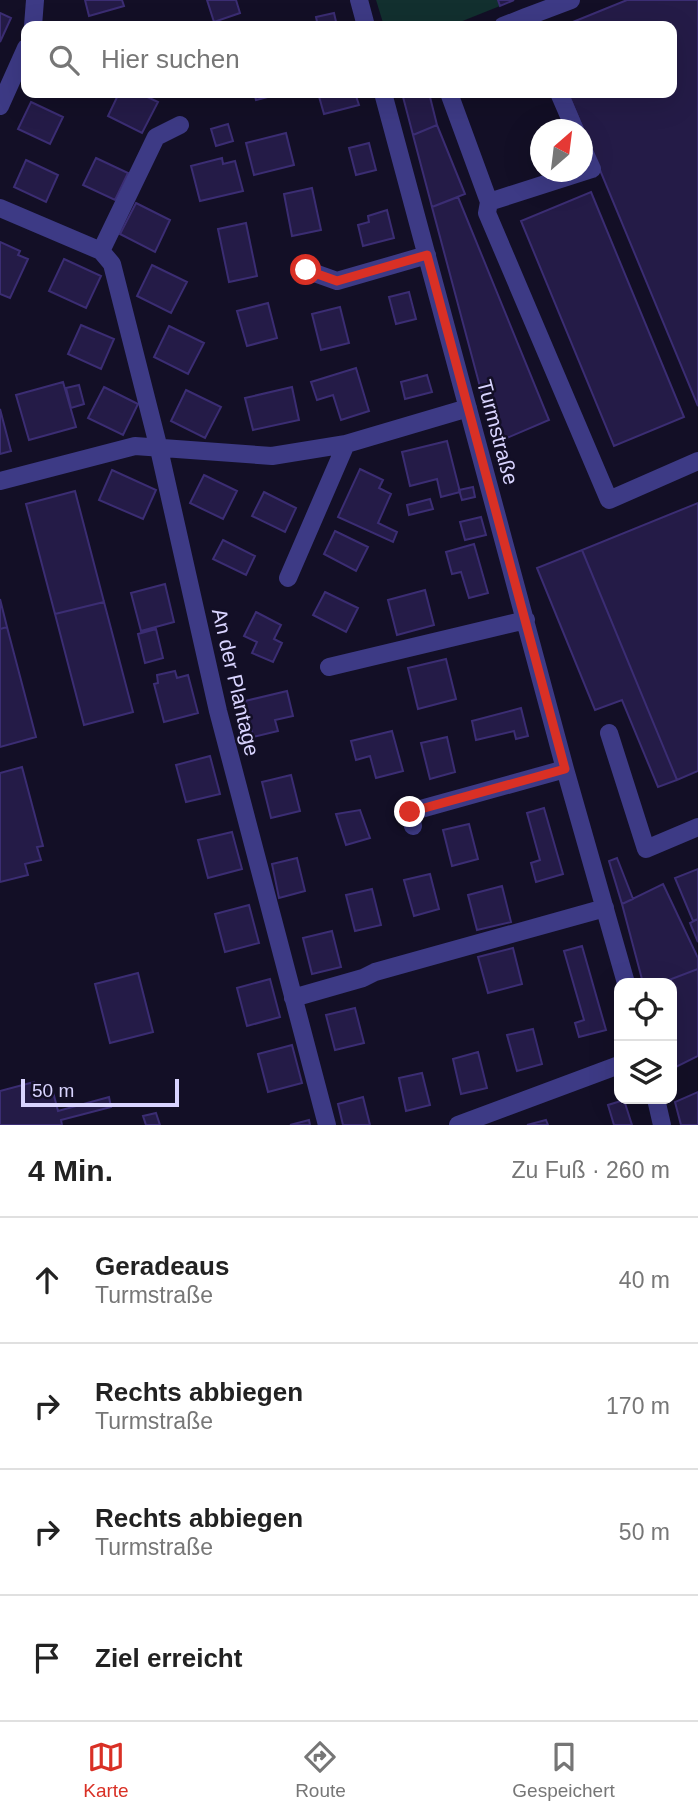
<!DOCTYPE html>
<html lang="de">
<head>
<meta charset="utf-8">
<style>
	:root { --surface:#fff; --page:#f6f6f6; --text:#222; --muted:#767676; --line:#e0e0e0; --accent:#d93025 }
	body { margin:0; font-family:Arial,sans-serif; background:var(--page); color:var(--text) }
	.controls { position:absolute; right:21px; bottom:21px; display:grid; overflow:hidden; border-radius:14px; box-shadow:0 7px 28px #0002 }
	.controls button { width:63px; height:63px; display:grid; place-items:center; padding:0; border:0; border-bottom:2px solid var(--line); background:var(--surface); color:var(--text); font:35px sans-serif }
	.compass { position:absolute; left:530px; top:119px; width:63px; height:63px; border-radius:50%; background:var(--surface); box-shadow:0 7px 28px #0002; rotate:28deg }
	.scale { position:absolute; left:21px; bottom:18px; width:158px; box-sizing:border-box; padding-left:7px; border:4px solid #d9d4ff; border-top:0; font-size:19px; line-height:24px; white-space:nowrap; color:#d9d4ff; -webkit-text-stroke:5px #130f26; paint-order:stroke }
	.stop { position:absolute; width:21px; height:21px; margin:-16px; border:5px solid #d93025; border-radius:50%; background:#fff }
	.stop.end { background:#d93025; border-color:#fff; box-shadow:0 2px 7px #0008 }
	.list { margin:0; padding:0; list-style:none }
	h2 { display:flex; justify-content:space-between; align-items:center; height:91px; margin:0; padding:0 28px; font-size:30px }
	h2 small { font-size:23px; font-weight:400; color:var(--muted) }
	.list li { display:grid; grid-template-columns:46px 1fr auto; gap:21px; align-items:center; box-sizing:border-box; height:126px; padding:0 28px; border-top:2px solid var(--line) }
	.list b { display:block; font-size:26px; white-space:nowrap }
	.list p { margin:0; font-size:23px; white-space:nowrap; color:var(--muted) }
	.list em { font-size:23px; font-style:normal; color:var(--muted) }
	.icon { flex:none; width:38px; height:38px; fill:none; stroke:currentColor; stroke-width:2; stroke-linecap:round; stroke-linejoin:round }
	.map { position:relative; flex:none; width:698px; height:1125px; overflow:hidden }
	.search { position:absolute; background:var(--surface); box-shadow:0 7px 28px #0002; left:21px; right:21px; top:21px; height:77px; display:flex; align-items:center; gap:18px; box-sizing:border-box; padding:0 24px; border-radius:14px; color:var(--muted); font-size:26px }
	.sheet { height:595px; background:var(--surface) }
	nav { display:flex; justify-content:space-around; align-items:center; box-sizing:border-box; height:98px; border-top:2px solid var(--line); background:var(--surface); font-size:19px; color:var(--muted) }
	nav a { display:grid; justify-items:center; gap:4px }
	nav .on { color:var(--accent) }
	.map>svg:first-child { display:block }
	.green { fill:#12302f }
	.building { fill:#241b47; stroke:#3b2d73; stroke-width:2 }
	.lines { fill:none; stroke-linecap:round; stroke-linejoin:round }
	.minor { stroke:#3d3a85; stroke-width:18 }
	.route { stroke:#d93025; stroke-width:9 }
	.labels { text-anchor:middle; dominant-baseline:central; stroke-width:5; stroke-linejoin:round; paint-order:stroke }
	.street-label { font-size:21px; fill:#d9d4ff; stroke:#130f26 }
</style>
</head>
<body>
<div class="map">
<svg width="698" height="1125" viewBox="0 0 698 1125">
	<rect width="100%" height="100%" fill="#130f26"/>
	<path class="green" d="M376,0H498L500,6L450,26H384Z"/>
	<path class="building" d="M85,0H122L124,6L89,16Z
		M207,0H236L240,13L214,22Z
		M498,0H514L500,6Z
		M627,0H698V406L568,93H672V26H563Z
		M0,13L11,18L0,42Z
		M334,13L337,26H318L316,17Z
		M119,93H139L158,102L142,133L108,116Z
		M254,93H283L256,100Z
		M318,93H355L359,105L324,114Z
		M402,93H429L437,125L413,135Z
		M31,102L63,117L50,144L18,129Z
		M228,124L233,141L216,146L211,129Z
		M437,125L465,194L432,207L413,135Z
		M286,133L294,165L254,175L246,143Z
		M369,143L376,170L356,175L349,148Z
		M96,158L128,173L115,200L83,185Z
		M222,158L223,164L235,161L243,191L200,201L191,166Z
		M26,160L58,175L46,202L14,187Z
		M312,188L321,230L292,236L284,194Z
		M591,192L684,417L614,446L521,221Z
		M458,197L549,420L495,443L432,207Z
		M136,203L170,220L155,252L120,234Z
		M387,210L394,238L363,246L358,225L369,222L368,216Z
		M246,223L257,276L229,282L218,229Z
		M0,242L20,251L18,255L28,259L10,298L0,294Z
		M64,259L101,276L86,308L49,291Z
		M152,265L187,282L171,313L137,296Z
		M409,292L416,319L396,324L389,297Z
		M268,303L277,338L247,346L237,311Z
		M340,307L349,343L321,350L312,314Z
		M81,325L114,339L101,369L68,354Z
		M169,326L204,343L188,374L154,357Z
		M356,368L369,411L341,420L333,395L317,400L311,382Z
		M427,375L432,392L405,399L401,382Z
		M63,382L76,427L29,440L16,395Z
		M79,385L84,404L71,408L66,388Z
		M104,387L138,404L123,435L88,418Z
		M292,387L299,420L253,430L245,398Z
		M186,390L221,407L205,438L171,421Z
		M0,409L11,451L0,454Z
		M447,441L460,492L441,497L437,479L410,486L402,452Z
		M360,469L383,480L379,488L391,494L378,523L397,532L393,542L338,517Z
		M112,470L156,490L143,519L99,500Z
		M204,475L237,491L223,519L190,503Z
		M473,487L475,497L462,500L459,490Z
		M75,491L104,602L55,614L26,504Z
		M264,492L296,508L285,532L252,516Z
		M430,499L433,509L409,515L407,505Z
		M698,503V771L677,780L582,550Z
		M481,517L486,535L465,540L460,522Z
		M335,531L368,547L356,571L324,554Z
		M223,540L255,556L246,575L213,559Z
		M474,544L488,593L469,598L461,572L452,574L446,552Z
		M582,550L677,780L658,787L622,700L595,710L537,568Z
		M165,584L174,622L141,631L131,593Z
		M425,590L434,625L397,635L388,600Z
		M325,592L358,608L346,632L313,615Z
		M0,599L7,627L0,629Z
		M104,602L133,712L84,725L55,614Z
		M256,612L281,625L274,639L282,643L273,662L252,653L257,642L244,636Z
		M7,627L36,737L0,747V629Z
		M156,629L163,658L145,663L138,634Z
		M446,659L456,699L418,709L408,668Z
		M175,671L177,678L188,675L198,713L164,722L154,684L158,683L157,675Z
		M287,691L293,716L275,720L278,731L253,737L245,701Z
		M521,708L528,736L516,739L514,731L476,740L472,721Z
		M392,731L403,771L376,778L370,756L356,760L351,741Z
		M447,737L455,772L430,779L421,743Z
		M210,756L220,794L186,802L176,765Z
		M22,767L43,846L37,847L41,860L25,864L28,875L0,882V773Z
		M291,775L300,811L271,818L262,782Z
		M544,808L563,874L536,882L531,863L540,860L527,813Z
		M360,810L370,838L346,845L336,814Z
		M469,824L478,859L452,866L443,830Z
		M232,832L242,869L208,878L198,840Z
		M297,858L305,891L279,898L272,864Z
		M617,858L633,899L622,904L609,861Z
		M698,869V919L693,921L675,878Z
		M430,874L439,909L414,916L404,880Z
		M663,884L698,958V969L661,983H643L622,904Z
		M502,886L511,922L477,930L468,895Z
		M372,889L381,925L355,931L346,895Z
		M249,905L259,943L225,952L215,914Z
		M698,919V942L690,923Z
		M332,931L341,967L312,974L303,938Z
		M582,946L606,1030L579,1037L575,1023L584,1020L564,951Z
		M513,948L522,984L488,993L478,957Z
		M698,969V1056L672,1069V983H661Z
		M138,973L153,1032L110,1043L95,984Z
		M270,979L280,1017L247,1026L237,988Z
		M355,1008L364,1043L335,1050L326,1015Z
		M533,1029L542,1064L517,1071L507,1035Z
		M292,1045L302,1083L268,1092L258,1054Z
		M478,1052L487,1088L461,1094L453,1059Z
		M422,1073L430,1105L406,1111L399,1078Z
		M34,1082L37,1092L52,1088L58,1111L109,1097L111,1107L61,1120L62,1125H0V1091Z
		M698,1092V1125H681L675,1102Z
		M363,1097L370,1125H343L338,1104Z
		M624,1100L632,1125H614L608,1105Z
		M156,1113L160,1125H146L143,1116Z
		M309,1120L310,1125H290Z
		M546,1120L548,1125H527Z"/>
	<g class="lines">
		<path class="minor" d="M359,0L366,26
			M33,26L35,0
			M503,26L526,17
			M530,26L526,17L571,0
			M383,93L565,769L626,983
			M449,93L489,202
			M559,93L575,130
			M0,106L26,48
			M582,147L592,169L489,202L487,213L609,500L698,461
			M0,208L101,251L112,264L159,449L218,711L327,1125
			M101,251L156,137L180,125
			M306,270L337,281L427,255
			M0,481L135,446L272,456L346,444L468,408
			M288,578L346,444
			M329,667L526,620
			M609,733L646,849L698,827
			M413,826L410,812L565,769
			M293,998L363,978L375,972L605,908
			M656,1099L662,1125
			M458,1125L619,1065"/>
	</g>
	<g class="lines">
		<path class="route" d="M306,270L337,281L427,255L565,769L410,812"/>
	</g>
	<g class="labels">
		<g class="street-label">
			<text transform="translate(498 432) rotate(75)">Turmstraße</text>
			<text transform="translate(236 682) rotate(77)">An der Plantage</text>
		</g>
	</g>
</svg>
<div class="controls">
<button><svg class="icon" aria-label="locate" viewBox="0 0 24 24"><circle cx="12" cy="12" r="6"/><path d="M12 2v4M12 18v4M2 12h4M18 12h4"/></svg></button>
<button><svg class="icon" aria-label="layers" viewBox="0 0 24 24"><path d="M12 4l9 5-9 5-9-5zM3 14l9 5 9-5"/></svg></button>
</div>
<svg class="compass" viewBox="-18 -18 36 36"><path d="M0-13l5 13h-10z" fill="#e53935"/><path d="M0 13l5-13h-10z" fill="#767676"/></svg>
<div class="scale">50 m</div>
<div class="stop" style="left:306px;top:270px"></div>
<div class="stop end" style="left:410px;top:812px"></div>
<div class="search"><svg class="icon" aria-label="search" viewBox="0 0 24 24"><circle cx="10" cy="10" r="6"/><path d="M15 15l6 6"/></svg>Hier suchen</div>
</div>
<section class="sheet">
<h2>4 Min.<small>Zu Fuß · 260 m</small></h2>
<ul class="list">
<li><svg class="icon" aria-label="ahead" viewBox="0 0 24 24"><path d="M12 20V5M6 11l6-6 6 6"/></svg><div><b>Geradeaus</b><p>Turmstraße</p></div><em>40 m</em></li>
<li><svg class="icon" aria-label="right" viewBox="0 0 24 24"><path d="M7 20v-9h11M14 6l5 5-5 5"/></svg><div><b>Rechts abbiegen</b><p>Turmstraße</p></div><em>170 m</em></li>
<li><svg class="icon" aria-label="right" viewBox="0 0 24 24"><path d="M7 20v-9h11M14 6l5 5-5 5"/></svg><div><b>Rechts abbiegen</b><p>Turmstraße</p></div><em>50 m</em></li>
<li><svg class="icon" aria-label="arrive" viewBox="0 0 24 24"><path d="M6 21V4h12l-3 4 3 4H6"/></svg><div><b>Ziel erreicht</b></div></li>
</ul>
</section>
<nav>
<a class="on"><svg class="icon" aria-label="map" viewBox="0 0 24 24"><path d="M3 6l6-2 6 2 6-2v14l-6 2-6-2-6 2zM9 4v14M15 6v14"/></svg>Karte</a>
<a><svg class="icon" aria-label="directions" viewBox="0 0 24 24"><path d="M12 3l9 9-9 9-9-9zM9 14v-3h6M13 9l2 2-2 2"/></svg>Route</a>
<a><svg class="icon" aria-label="saved" viewBox="0 0 24 24"><path d="M7 4h10v16l-5-4-5 4z"/></svg>Gespeichert</a>
</nav>
</body>
</html>
